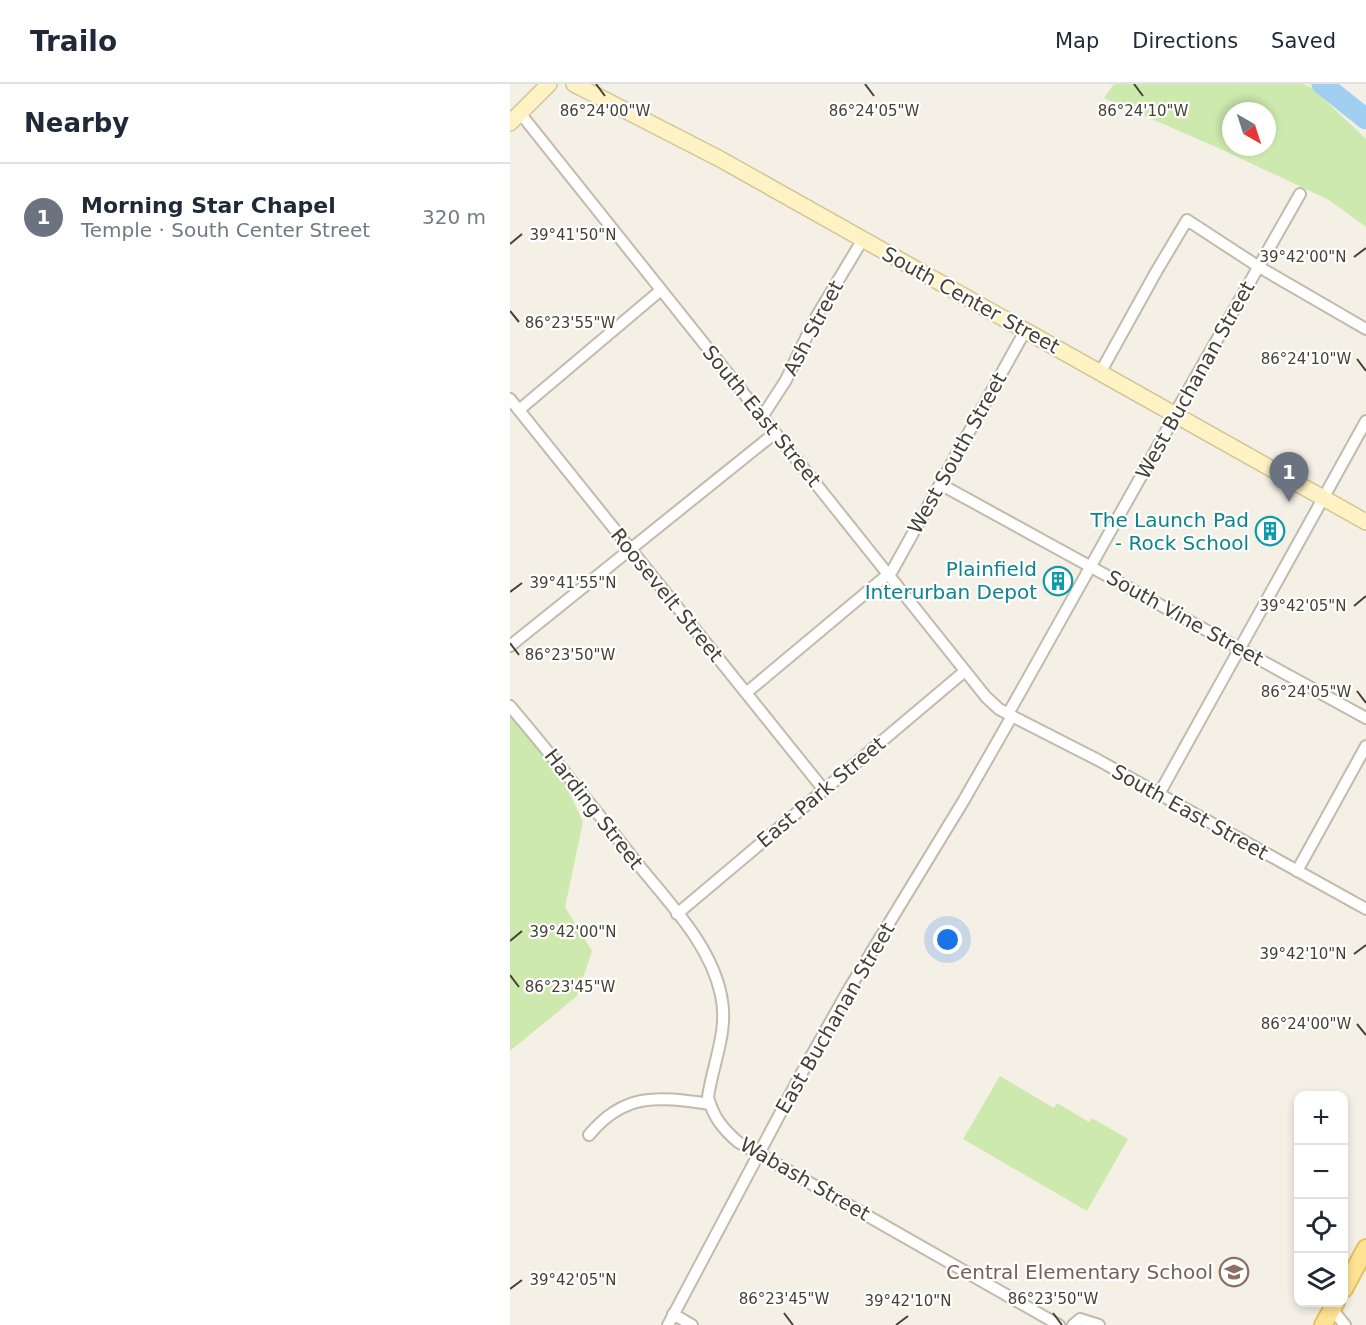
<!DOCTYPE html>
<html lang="en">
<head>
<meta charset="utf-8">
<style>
	:root { --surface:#fff; --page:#f2f2f3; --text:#1f2937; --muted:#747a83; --line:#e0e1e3; --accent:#ff3a11 }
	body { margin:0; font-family:"DejaVu Sans",sans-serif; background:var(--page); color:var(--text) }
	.controls { position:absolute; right:18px; bottom:18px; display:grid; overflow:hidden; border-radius:12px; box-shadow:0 3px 9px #0003 }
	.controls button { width:54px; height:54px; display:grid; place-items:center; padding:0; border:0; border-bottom:2px solid var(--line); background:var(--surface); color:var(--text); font:30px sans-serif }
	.compass { position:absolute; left:712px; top:18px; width:54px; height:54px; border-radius:50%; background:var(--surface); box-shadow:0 3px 9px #0003; rotate:141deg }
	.you { position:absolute; left:438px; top:856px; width:21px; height:21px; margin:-15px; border:4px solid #fff; border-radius:50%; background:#1a73e8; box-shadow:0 0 0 9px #1a73e833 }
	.badge { display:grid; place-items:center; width:39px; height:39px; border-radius:50%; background:var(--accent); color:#fff; font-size:20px; font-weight:700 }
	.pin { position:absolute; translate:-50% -50px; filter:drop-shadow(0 2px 3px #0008) }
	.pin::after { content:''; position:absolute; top:32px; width:21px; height:18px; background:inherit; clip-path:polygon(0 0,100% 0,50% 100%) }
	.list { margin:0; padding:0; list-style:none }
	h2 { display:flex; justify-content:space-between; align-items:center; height:78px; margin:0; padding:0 24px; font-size:26px }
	h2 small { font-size:20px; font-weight:400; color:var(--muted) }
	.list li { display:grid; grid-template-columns:39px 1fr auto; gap:18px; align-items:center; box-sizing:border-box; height:108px; padding:0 24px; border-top:2px solid var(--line) }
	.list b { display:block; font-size:22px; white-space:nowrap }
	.list p { margin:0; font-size:20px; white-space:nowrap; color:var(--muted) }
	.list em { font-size:20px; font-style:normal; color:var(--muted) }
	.icon { flex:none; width:33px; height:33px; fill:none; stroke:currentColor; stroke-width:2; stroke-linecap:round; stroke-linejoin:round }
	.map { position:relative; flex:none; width:856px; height:1241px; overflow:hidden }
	header { display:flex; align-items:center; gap:36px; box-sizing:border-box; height:84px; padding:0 30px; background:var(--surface); border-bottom:2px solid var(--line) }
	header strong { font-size:28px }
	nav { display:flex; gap:33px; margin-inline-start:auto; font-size:21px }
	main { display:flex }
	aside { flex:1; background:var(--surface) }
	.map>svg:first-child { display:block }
	.green { fill:#cde9ad; fill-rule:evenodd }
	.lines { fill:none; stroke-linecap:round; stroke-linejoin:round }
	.stream { stroke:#a0cff2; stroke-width:4 }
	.river { stroke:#a0cff2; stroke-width:21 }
	.street-casing { stroke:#c2bbab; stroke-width:14 }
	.secondary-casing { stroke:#d5c594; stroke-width:18 }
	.primary-casing { stroke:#e7c160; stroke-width:20 }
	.street { stroke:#fff; stroke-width:10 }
	.secondary { stroke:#fff2c4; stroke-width:15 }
	.primary { stroke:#ffe293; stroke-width:16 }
	.ticks { fill:none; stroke:#464035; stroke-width:2 }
	.labels { text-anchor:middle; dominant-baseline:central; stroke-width:4.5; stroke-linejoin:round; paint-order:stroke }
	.street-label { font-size:20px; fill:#464035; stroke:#fff }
	.culture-label { font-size:20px; fill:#0d838f; stroke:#fff; text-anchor:end }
	.education-label { font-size:20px; fill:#785e54; stroke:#fff; text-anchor:end }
	.ticks-label { font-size:15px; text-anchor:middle; fill:#464035; stroke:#fff; stroke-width:4.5; stroke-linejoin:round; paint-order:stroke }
</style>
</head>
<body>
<header>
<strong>Trailo</strong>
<nav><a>Map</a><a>Directions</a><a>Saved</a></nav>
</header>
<main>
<aside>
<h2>Nearby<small></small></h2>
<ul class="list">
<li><span class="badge" style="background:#6b7280">1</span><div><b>Morning Star Chapel</b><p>Temple · South Center Street</p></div><em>320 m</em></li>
</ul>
</aside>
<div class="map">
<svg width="856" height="1241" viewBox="0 0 856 1241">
	<rect width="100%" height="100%" fill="#f4f0e6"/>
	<path class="green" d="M604,0H793L801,3L856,55V143L819,116L715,67L594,14ZM721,27H757V63H721Z
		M0,619L42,671L73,738L55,823L82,867L67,912L0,967Z
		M490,992L544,1024L547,1019L579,1038L582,1034L618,1055L577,1127L453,1055Z"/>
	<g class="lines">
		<path class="stream" d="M819,6L822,0"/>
		<path class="river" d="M812,0L856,35"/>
		<g class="street-casing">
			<path id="street" d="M10,29L476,613L489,625L502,632L588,676L856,825
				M590,289L646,188L677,136L749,183L856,245
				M0,315L314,706
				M9,326L151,206
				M252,333L276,296L305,235L353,155
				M430,400L856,634
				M0,562L265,349
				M236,609L382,487L515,247
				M0,622C42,672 83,723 123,774C155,815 200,858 211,911C219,947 203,978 198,1013C203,1033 213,1045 228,1058L549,1241
				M498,630L657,346L667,326L790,110
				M649,710L856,337
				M787,787L856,662
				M167,830L455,587
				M79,1051C115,1007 150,1013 200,1020
				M822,1225L835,1241
				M163,1230L182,1241
				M158,1241L289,994L339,905L454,716L502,632
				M563,1241L570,1235L589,1241"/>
		</g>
		<g class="secondary-casing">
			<path id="secondary" d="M64,0L210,75L856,438
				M0,39L39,0"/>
		</g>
		<g class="primary-casing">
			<path id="primary" d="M834,1205L856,1164
				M813,1241L826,1218"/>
		</g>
		<use href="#street" class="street"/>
		<use href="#secondary" class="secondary"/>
		<use href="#primary" class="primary"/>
	</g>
	<path class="ticks" d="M86,0L95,12M355,0L364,12M624,0L633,12M0,160L12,150M844,173L856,164M0,227L9,238M847,275L856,287M0,508L12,499M844,522L856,512M0,559L9,571M847,607L856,619M0,857L12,847M844,870L856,861M0,891L9,903M847,940L856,951M0,1205L12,1196M274,1229L283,1241M543,1229L552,1241M386,1241L398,1232"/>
	<defs>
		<g id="building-ring" transform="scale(1.5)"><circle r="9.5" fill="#fff" stroke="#0f9aa8" stroke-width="1.5"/><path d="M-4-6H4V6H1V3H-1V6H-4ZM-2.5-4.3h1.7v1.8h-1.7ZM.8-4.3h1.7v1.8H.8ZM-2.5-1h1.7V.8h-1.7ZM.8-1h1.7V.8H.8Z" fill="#0f9aa8"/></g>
		<g id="school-ring" transform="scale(1.5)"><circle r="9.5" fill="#fff" stroke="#8d6e63" stroke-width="1.5"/><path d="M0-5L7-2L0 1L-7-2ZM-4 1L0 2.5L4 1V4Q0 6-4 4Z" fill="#8d6e63"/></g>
	</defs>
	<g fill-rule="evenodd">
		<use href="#building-ring" x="760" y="447"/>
		<use href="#building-ring" x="548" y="497"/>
		<use href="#school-ring" x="724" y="1188"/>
	</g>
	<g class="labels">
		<g class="street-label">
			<text transform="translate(461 216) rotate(29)">South Center Street</text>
			<text transform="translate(303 244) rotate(-62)">Ash Street</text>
			<text transform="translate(685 296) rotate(-61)">West Buchanan Street</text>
			<text transform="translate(252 332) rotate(51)">South East Street</text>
			<text transform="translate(447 369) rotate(-61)">West South Street</text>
			<text transform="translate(157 511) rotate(51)">Roosevelt Street</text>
			<text transform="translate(675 534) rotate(29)">South Vine Street</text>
			<text transform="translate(311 708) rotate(-40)">East Park Street</text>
			<text transform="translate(84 725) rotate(52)">Harding Street</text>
			<text transform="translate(680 728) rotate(29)">South East Street</text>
			<text transform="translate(325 934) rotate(-60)">East Buchanan Street</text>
			<text transform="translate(295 1095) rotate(30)">Wabash Street</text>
		</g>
		<g class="culture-label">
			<text x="739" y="436">The Launch Pad<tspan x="739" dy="23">- Rock School</tspan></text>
			<text x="527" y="485">Plainfield<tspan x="527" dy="23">Interurban Depot</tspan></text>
		</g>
		<g class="education-label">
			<text x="703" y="1188">Central Elementary School</text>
		</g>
	</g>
	<g class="ticks-label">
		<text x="633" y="32">86°24'10"W</text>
		<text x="95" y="32">86°24'00"W</text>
		<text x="364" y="32">86°24'05"W</text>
		<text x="63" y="156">39°41'50"N</text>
		<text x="793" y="178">39°42'00"N</text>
		<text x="60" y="244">86°23'55"W</text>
		<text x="796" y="280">86°24'10"W</text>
		<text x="63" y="504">39°41'55"N</text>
		<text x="793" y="527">39°42'05"N</text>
		<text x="60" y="576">86°23'50"W</text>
		<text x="796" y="613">86°24'05"W</text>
		<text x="63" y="853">39°42'00"N</text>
		<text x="793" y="875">39°42'10"N</text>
		<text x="60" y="908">86°23'45"W</text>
		<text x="796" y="945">86°24'00"W</text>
		<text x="63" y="1201">39°42'05"N</text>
		<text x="274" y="1220">86°23'45"W</text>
		<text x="543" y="1220">86°23'50"W</text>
		<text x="398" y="1222">39°42'10"N</text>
	</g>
</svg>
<div class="controls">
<button>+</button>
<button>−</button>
<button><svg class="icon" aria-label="locate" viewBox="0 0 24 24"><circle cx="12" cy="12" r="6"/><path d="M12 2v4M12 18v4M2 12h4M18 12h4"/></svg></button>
<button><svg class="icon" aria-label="layers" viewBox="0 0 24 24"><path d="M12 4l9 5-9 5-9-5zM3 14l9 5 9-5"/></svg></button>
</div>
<svg class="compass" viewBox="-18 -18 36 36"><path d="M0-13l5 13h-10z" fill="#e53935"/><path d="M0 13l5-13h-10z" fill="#747a83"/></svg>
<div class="you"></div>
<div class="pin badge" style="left:779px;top:418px;background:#6b7280">1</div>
</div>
</main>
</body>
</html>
